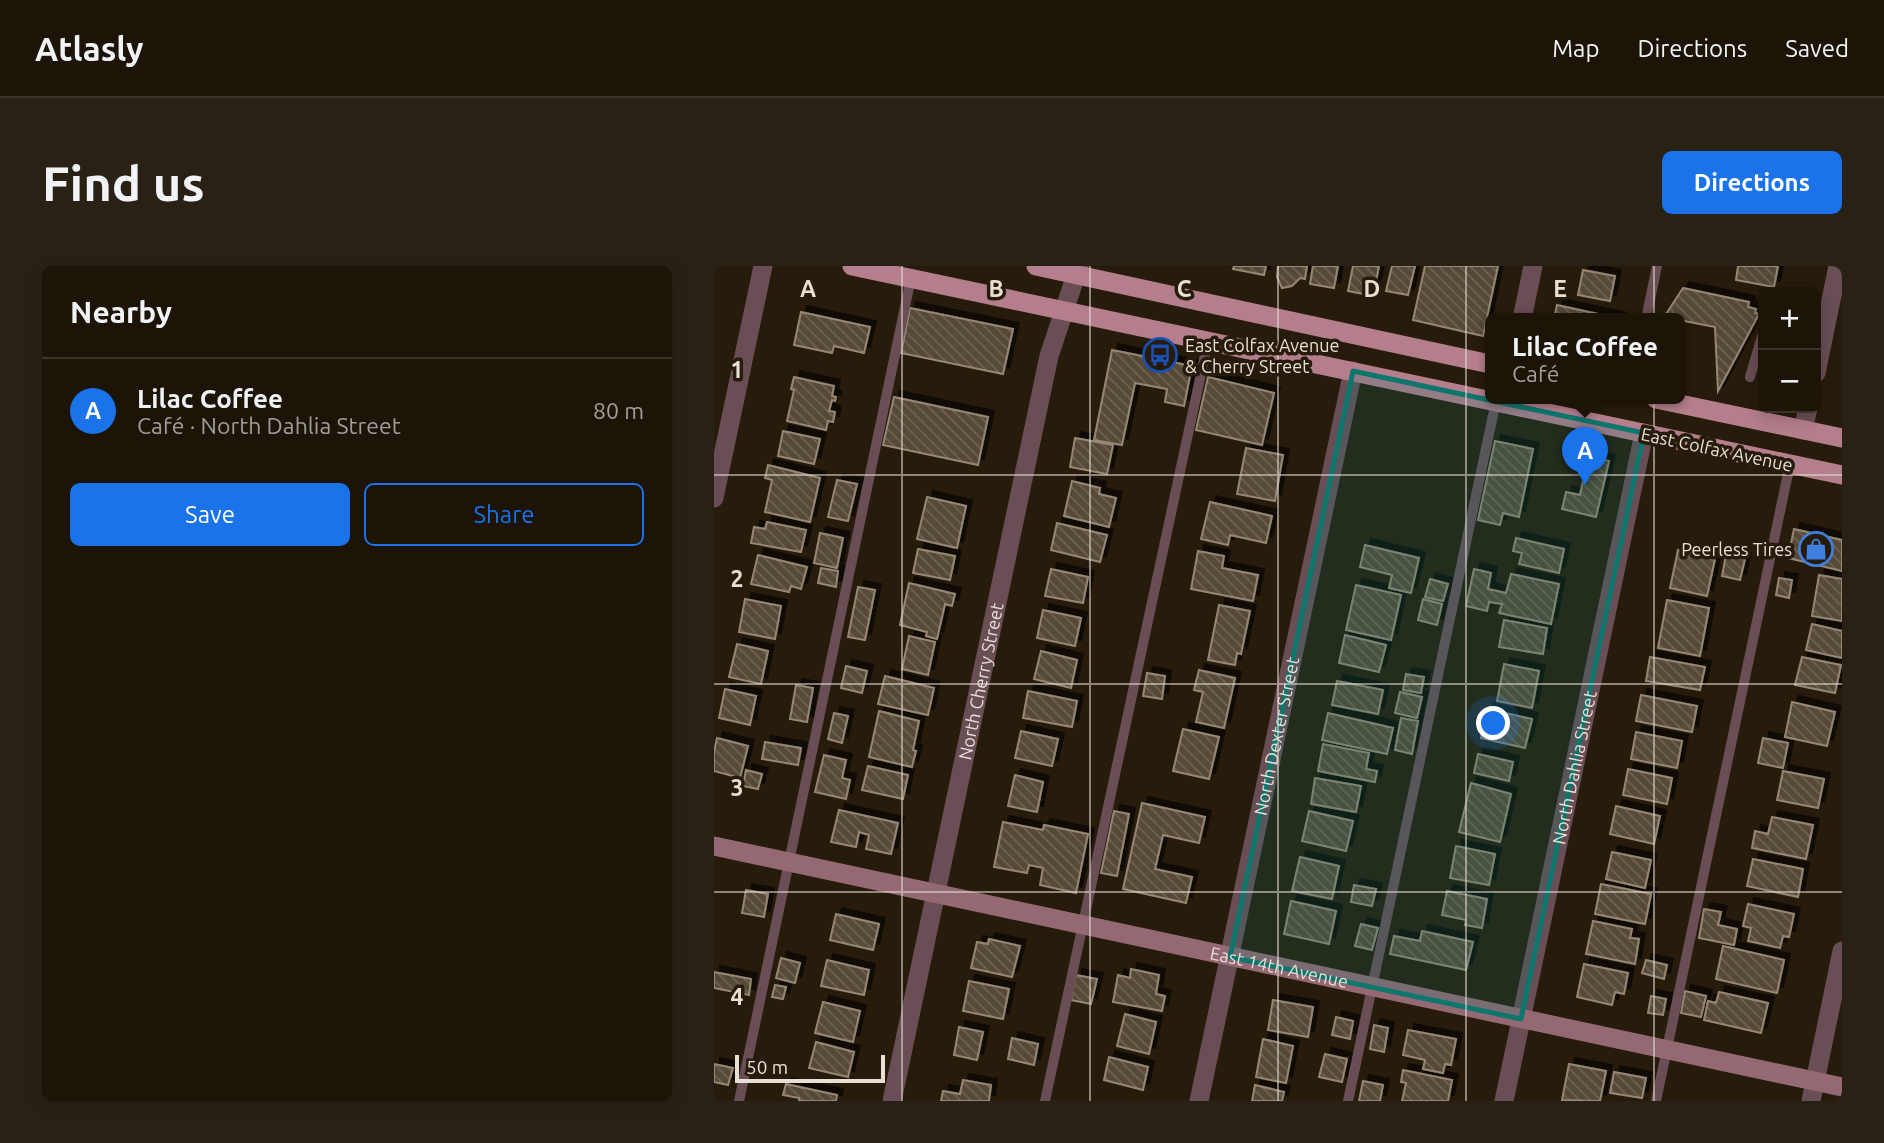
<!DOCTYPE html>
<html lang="en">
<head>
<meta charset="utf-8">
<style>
	:root { --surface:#1d1408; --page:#2a2116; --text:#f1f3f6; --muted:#a09e9c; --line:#3b3329; --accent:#1a73e8 }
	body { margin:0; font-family:Ubuntu,sans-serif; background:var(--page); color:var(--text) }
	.controls { position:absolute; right:21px; top:21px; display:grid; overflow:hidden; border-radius:10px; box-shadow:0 4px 18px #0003 }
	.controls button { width:63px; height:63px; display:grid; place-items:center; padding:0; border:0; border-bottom:2px solid var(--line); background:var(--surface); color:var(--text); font:35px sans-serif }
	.scale { position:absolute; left:21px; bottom:18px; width:150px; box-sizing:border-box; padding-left:7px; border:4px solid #e8dfd5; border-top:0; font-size:19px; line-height:24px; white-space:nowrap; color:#e8dfd5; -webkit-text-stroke:5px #271b0b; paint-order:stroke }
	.you { position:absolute; left:780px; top:458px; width:24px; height:24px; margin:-18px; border:5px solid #fff; border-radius:50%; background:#1a73e8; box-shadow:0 0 0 10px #1a73e833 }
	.badge { display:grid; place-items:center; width:46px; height:46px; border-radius:50%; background:var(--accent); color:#fff; font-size:23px; font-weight:700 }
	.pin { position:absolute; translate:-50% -58px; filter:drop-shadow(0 2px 4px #0008) }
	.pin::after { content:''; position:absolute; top:37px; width:24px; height:21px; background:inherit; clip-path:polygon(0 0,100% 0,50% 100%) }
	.popup { position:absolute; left:771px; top:47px; width:200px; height:91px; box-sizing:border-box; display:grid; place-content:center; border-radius:10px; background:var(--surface); filter:drop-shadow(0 2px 5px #0005); font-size:23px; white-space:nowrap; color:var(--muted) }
	.popup b { font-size:26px; color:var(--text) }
	.popup::after { content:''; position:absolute; left:50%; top:100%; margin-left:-14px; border:14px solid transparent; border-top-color:var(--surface) }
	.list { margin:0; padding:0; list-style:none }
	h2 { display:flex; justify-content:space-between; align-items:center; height:91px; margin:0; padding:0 28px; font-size:30px }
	h2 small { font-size:23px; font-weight:400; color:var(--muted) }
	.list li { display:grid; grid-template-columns:46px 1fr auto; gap:21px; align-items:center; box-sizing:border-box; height:105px; padding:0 28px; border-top:2px solid var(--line) }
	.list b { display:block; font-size:26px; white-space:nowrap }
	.list p { margin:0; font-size:23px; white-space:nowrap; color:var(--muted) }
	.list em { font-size:23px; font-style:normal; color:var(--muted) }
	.actions { display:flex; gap:14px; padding:21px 28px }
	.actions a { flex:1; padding:16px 0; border:2px solid var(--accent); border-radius:10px; text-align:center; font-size:24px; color:var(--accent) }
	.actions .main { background:var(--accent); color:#fff }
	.map { position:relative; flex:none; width:1128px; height:835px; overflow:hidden; border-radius:10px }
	header { display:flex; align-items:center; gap:42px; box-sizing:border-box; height:98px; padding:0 35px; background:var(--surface); border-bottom:2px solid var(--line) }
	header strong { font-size:33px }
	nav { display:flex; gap:38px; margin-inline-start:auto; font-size:24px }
	.intro { display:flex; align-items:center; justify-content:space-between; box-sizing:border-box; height:168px; padding:0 42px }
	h1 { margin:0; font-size:49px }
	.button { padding:18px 32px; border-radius:10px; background:var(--accent); color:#fff; font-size:24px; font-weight:700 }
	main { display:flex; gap:42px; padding:0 42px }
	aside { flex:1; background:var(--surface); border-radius:10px; box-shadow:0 4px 18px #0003 }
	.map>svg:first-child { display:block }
	.building { fill:url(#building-back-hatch); stroke:#968774; stroke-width:2; filter:url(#shadow) }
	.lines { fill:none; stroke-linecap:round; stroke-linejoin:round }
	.service { stroke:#694e55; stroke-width:10 }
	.minor { stroke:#694e55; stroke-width:19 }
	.secondary { stroke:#946974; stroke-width:19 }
	.primary { stroke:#b57e8d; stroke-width:19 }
	.marked { fill:#0f766e; fill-opacity:0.2; stroke:#0f766e; stroke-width:5; stroke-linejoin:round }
	.grid { fill:none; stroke:#e8dfd5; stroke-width:2; stroke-opacity:0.55 }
	.labels { text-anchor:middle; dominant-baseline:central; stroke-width:7; stroke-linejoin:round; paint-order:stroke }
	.poi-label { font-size:18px; fill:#e8dfd5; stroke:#271b0b; text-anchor:start }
	.street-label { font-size:18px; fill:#e8dfd5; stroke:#271b0b }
	.grid-label { font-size:23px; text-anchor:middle; font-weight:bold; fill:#e8dfd5; stroke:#271b0b; stroke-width:7; stroke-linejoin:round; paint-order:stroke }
</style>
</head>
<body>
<header>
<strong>Atlasly</strong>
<nav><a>Map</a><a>Directions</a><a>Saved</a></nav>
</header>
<div class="intro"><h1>Find us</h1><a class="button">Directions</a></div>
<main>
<aside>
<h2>Nearby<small></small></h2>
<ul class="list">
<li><span class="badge">A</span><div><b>Lilac Coffee</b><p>Café · North Dahlia Street</p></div><em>80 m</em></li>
</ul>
<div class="actions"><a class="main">Save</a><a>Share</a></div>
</aside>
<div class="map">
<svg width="1128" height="835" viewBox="0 0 1128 835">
	<defs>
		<pattern id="building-back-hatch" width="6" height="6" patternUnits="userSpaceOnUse" patternTransform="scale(1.75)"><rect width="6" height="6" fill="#564937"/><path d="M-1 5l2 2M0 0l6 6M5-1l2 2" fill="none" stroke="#6e6353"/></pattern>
		<filter id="shadow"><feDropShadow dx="6" dy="-6" stdDeviation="0" flood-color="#0009"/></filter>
	</defs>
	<rect width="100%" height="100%" fill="#271b0b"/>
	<path class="building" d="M520,0H552L550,9L519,3Z
		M564,0H593L591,13L586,12L578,20L568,22L563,11Z
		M599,0H624L620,22L596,18Z
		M639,0H665L659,30L634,25Z
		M678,0H701L694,29L672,25Z
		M711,0H784L769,70L699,54Z
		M1024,0H1064L1060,21L1022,14Z
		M869,4L901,10L896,35L864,29Z
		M969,22L1035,36L1034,41L1042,43L1041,47L1045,48L1004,125L1001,61L950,51Z
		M843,39L907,53H840Z
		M196,42L299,63L289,108L187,87Z
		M87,46L156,61L150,87L120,80L118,87L80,79Z
		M398,84L478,100L470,140L451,136L453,123L421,117L408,179L380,174Z
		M80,111L120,120L118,130L122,131L121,135L118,134L115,145L121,146L119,156L114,155L112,164L73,155L80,124L77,123Z
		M494,111L560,127L548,179L482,164Z
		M180,131L274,151L264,199L169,179Z
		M69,165L106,173L100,198L64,190Z
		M361,172L399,179L393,208L356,201Z
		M781,175L819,183L805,251L789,247L786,259L764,254Z
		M532,182L569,189L561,235L523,228Z
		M874,191L895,195L882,251L848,243L852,226L866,229Z
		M54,199L106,212L96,256L51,246L58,214L51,212Z
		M123,214L143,218L134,255L114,251Z
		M358,215L386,222L385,228L402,232L395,261L350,250Z
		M213,231L252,240L243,282L203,273Z
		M496,236L558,250L552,277L516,269L514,279L487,273Z
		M53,256L92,264L87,286L37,277L40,261L51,263Z
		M343,257L393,269L386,296L337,284Z
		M1080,263L1128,274V305L1074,292Z
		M106,267L129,272L123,302L100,297Z
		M802,272L850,283L845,307L805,298L808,287L799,285Z
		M651,279L705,292L697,327L675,322L678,309L646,301Z
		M204,283L241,290L236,314L199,307Z
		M964,284L1001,293L993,330L956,322Z
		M484,285L510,290L508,302L544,309L539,335L477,323Z
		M44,289L93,301L87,323L77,320L75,326L37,318Z
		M1012,289L1031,293L1026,314L1008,310Z
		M107,302L124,305L122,321L104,317Z
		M337,303L374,311L369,337L331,330Z
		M760,303L777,307L774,323L792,327L797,308L845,318L837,358L785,347L788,338L775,336L773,345L752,340Z
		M1105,309L1128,313V355L1098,350Z
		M1065,312L1078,314L1075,332L1062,329Z
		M716,313L734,318L729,335L711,331Z
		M195,317L241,328L238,340L231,338L223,373L212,370L213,366L186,359Z
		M642,319L687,329L677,374L632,364Z
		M144,321L161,324L151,374L134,371Z
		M31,333L67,340L61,373L25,366Z
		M709,333L728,338L723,359L704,354Z
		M953,334L995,342L986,390L944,382Z
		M505,339L536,345L527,388L523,387L521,399L494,394Z
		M329,344L367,352L361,380L323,372Z
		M790,354L833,362L829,388L785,381Z
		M1098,358L1128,365V392L1092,384Z
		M631,369L672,379L665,406L625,397Z
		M195,370L221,376L214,409L188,403Z
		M23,378L54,385L47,418L15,411Z
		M327,385L363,394L357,422L320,413Z
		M936,391L991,401L986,424L932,415Z
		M1088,391L1127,399L1121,427L1081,419Z
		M790,398L825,405L818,442L783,435Z
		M132,400L153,405L148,427L127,422Z
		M485,404L521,412L510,462L482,456L489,426L480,424Z
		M433,407L451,410L448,433L429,430Z
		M692,408L710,411L707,427L689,424Z
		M171,410L220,422L214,449L164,438Z
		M623,415L669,424L664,448L618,439Z
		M82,419L99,422L93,456L76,453Z
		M11,423L42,430L36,459L5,452Z
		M314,425L363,435L358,461L309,452Z
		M686,426L708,431L703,452L681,447Z
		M927,429L983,440L978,466L922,455Z
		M1078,436L1121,446L1113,480L1071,471Z
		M773,443L818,453L811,482L767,472Z
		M165,445L205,455L199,484L202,485L198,501L155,491Z
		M120,447L134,450L128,477L114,473Z
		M614,447L679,462L673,488L608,474Z
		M687,452L704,455L698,488L681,484Z
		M469,463L505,471L495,513L459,505Z
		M307,465L344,473L338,500L301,492Z
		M922,466L968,475L963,502L917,493Z
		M3,472L34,480L26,512L0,505V486Z
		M1049,472L1074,477L1069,502L1044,497Z
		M51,476L87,482L84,499L48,493Z
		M609,478L655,487L652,503L663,505L661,516L604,505Z
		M764,488L799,496L795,515L760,507Z
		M110,489L132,494L128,512L136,514L132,533L101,526Z
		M154,500L194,509L189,533L148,524Z
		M914,503L958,512L953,538L909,529Z
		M32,504L48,508L44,523L29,520Z
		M1069,505L1110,513L1104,542L1063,534Z
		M301,509L329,516L323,546L294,540Z
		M601,512L647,520L642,546L597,538Z
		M757,517L797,528L786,576L745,566Z
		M428,537L491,551L485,577L449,569L441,603L478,611L472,637L409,623Z
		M902,540L946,550L940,578L896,568Z
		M125,544L184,557L177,588L152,583L155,569L145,566L142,581L117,576Z
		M400,545L415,548L403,610L387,607Z
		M595,545L639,555L632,585L588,575Z
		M1058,551L1099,559L1092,593L1038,582L1041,565L1054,568Z
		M289,556L329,564L330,559L374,568L362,627L326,619L329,602L315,599L313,607L280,601Z
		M742,580L781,588L775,619L736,612Z
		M898,586L937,594L931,622L892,613Z
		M586,591L625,600L618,633L578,625Z
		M1039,593L1089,603L1084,631L1033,620Z
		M887,618L937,628L931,658L881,648Z
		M640,619L662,623L658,640L637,636Z
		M32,624L54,628L50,651L28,647Z
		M733,625L773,633L768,662L751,659L752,654L728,649Z
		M577,635L622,645L615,678L570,668Z
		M1034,638L1080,648L1075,671L1069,670L1066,682L1034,675L1037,662L1029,660Z
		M990,643L1007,646L1004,659L1023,663L1020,679L985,672Z
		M122,648L165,658L159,684L116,674Z
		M879,655L918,663L916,672L925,673L921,698L872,688Z
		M647,658L664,662L658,684L641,680Z
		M708,665L759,676L752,704L676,688L680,670L706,675Z
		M275,673L306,680L298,711L257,702L263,676L274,678Z
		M1009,680L1070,694L1063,727L1002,713Z
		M67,692L86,697L81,717L62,712Z
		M113,694L155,704L150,729L107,720Z
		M932,694L953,699L950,713L928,707Z
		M870,698L914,707L910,728L901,726L898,739L863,731Z
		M417,703L445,709L442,728L451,730L448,745L399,736L404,709L416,712Z
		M0,706L37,713L35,729L0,722Z
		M362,709L383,713L377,738L357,734Z
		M255,715L295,723L289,753L249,745Z
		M61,719L72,721L69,733L58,731Z
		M971,725L992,730L987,751L967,747Z
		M1005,726L1054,737L1047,767L990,754L994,735L1002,737Z
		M937,730L952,733L949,749L934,747Z
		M559,734L599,741L594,771L554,764Z
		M109,736L146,745L139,776L101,767Z
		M411,748L442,756L435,788L403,780Z
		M622,751L639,755L636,773L618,769Z
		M660,759L674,762L670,786L656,783Z
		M245,761L269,766L263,794L240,789Z
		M694,764L742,773L737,799L731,798L729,807L709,803L711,794L689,789Z
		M298,772L324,778L320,799L294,793Z
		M549,773L579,780L572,817L542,811Z
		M102,776L140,786L134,811L95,802Z
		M611,788L633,793L628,816L605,811Z
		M395,791L434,801L429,824L390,814Z
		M0,798L19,802L14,819L0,816Z
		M855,798L892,805L886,835L848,834Z
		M689,804L738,814L734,835H688L692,817L687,816Z
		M900,806L932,812L928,832L896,827Z
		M249,814L277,819L275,835H227L229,825L246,828Z
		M649,815L669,819L666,835H645Z
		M72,818L123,829L122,835H85V832L69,829Z
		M541,819L570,826L568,835H538Z"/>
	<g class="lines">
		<path class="service" d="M932,53L943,0
			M1036,111L1049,67
			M25,835L197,12
			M331,835L494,75
			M634,835L782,135
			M942,835L1076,198"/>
		<g class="minor">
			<path d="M808,53L819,0"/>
			<path d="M1102,107L1124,0"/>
			<path d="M1089,164L1094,142"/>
			<path d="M0,232L49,0"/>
			<path id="s1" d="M178,835L335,90L365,0"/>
			<path id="s2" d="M485,835L639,105"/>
			<path id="s3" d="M790,835L930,167"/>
			<path d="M1097,835L1128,685"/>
		</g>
		<path class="secondary" id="s4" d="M0,580L1128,821"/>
		<path class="primary" d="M138,0L1128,209
			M322,0L776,98
			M942,133L1128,172"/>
	</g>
	<path class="marked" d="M639,105L930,167L807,753L516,691Z"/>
	<path class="grid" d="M188,0V835M376,0V835M564,0V835M752,0V835M940,0V835M0,209H1128M0,418H1128M0,626H1128"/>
	<defs>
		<g id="bus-ring" transform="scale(1.75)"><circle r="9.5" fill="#271b0b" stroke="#1a4fb4" stroke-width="1.5"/><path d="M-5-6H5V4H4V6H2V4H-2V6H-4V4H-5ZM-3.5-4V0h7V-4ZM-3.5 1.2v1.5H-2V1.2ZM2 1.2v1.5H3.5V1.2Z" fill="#1a4fb4"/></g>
		<g id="shop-ring" transform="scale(1.75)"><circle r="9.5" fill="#271b0b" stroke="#3f7fe0" stroke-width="1.5"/><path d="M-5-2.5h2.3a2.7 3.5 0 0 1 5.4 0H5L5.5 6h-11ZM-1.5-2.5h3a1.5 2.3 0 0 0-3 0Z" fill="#3f7fe0"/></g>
	</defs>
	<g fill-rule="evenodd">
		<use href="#bus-ring" x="446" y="89"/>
		<use href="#shop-ring" x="1102" y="283"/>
	</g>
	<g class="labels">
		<g class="poi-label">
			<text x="471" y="79">East Colfax Avenue<tspan x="471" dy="21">&amp; Cherry Street</tspan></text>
			<text x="1078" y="283" text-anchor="end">Peerless Tires</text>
		</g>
		<g class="street-label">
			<text transform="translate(1003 183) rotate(12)">East Colfax Avenue</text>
			<text stroke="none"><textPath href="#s1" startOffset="429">North Cherry Street</textPath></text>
			<text stroke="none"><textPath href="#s2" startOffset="373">North Dexter Street</textPath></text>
			<text stroke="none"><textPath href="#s3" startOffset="341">North Dahlia Street</textPath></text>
			<text stroke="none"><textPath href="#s4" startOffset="578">East 14th Avenue</textPath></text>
		</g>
	</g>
	<g class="grid-label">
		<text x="94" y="31">A</text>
		<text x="282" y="31">B</text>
		<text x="470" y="31">C</text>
		<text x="658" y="31">D</text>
		<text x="846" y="31">E</text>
		<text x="23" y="112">1</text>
		<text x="23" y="321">2</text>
		<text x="23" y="530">3</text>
		<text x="23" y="739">4</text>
	</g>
</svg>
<div class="controls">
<button>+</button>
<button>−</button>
</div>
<div class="scale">50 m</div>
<div class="you"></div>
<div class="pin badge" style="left:871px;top:219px">A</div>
<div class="popup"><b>Lilac Coffee</b>Café</div>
</div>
</main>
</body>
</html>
